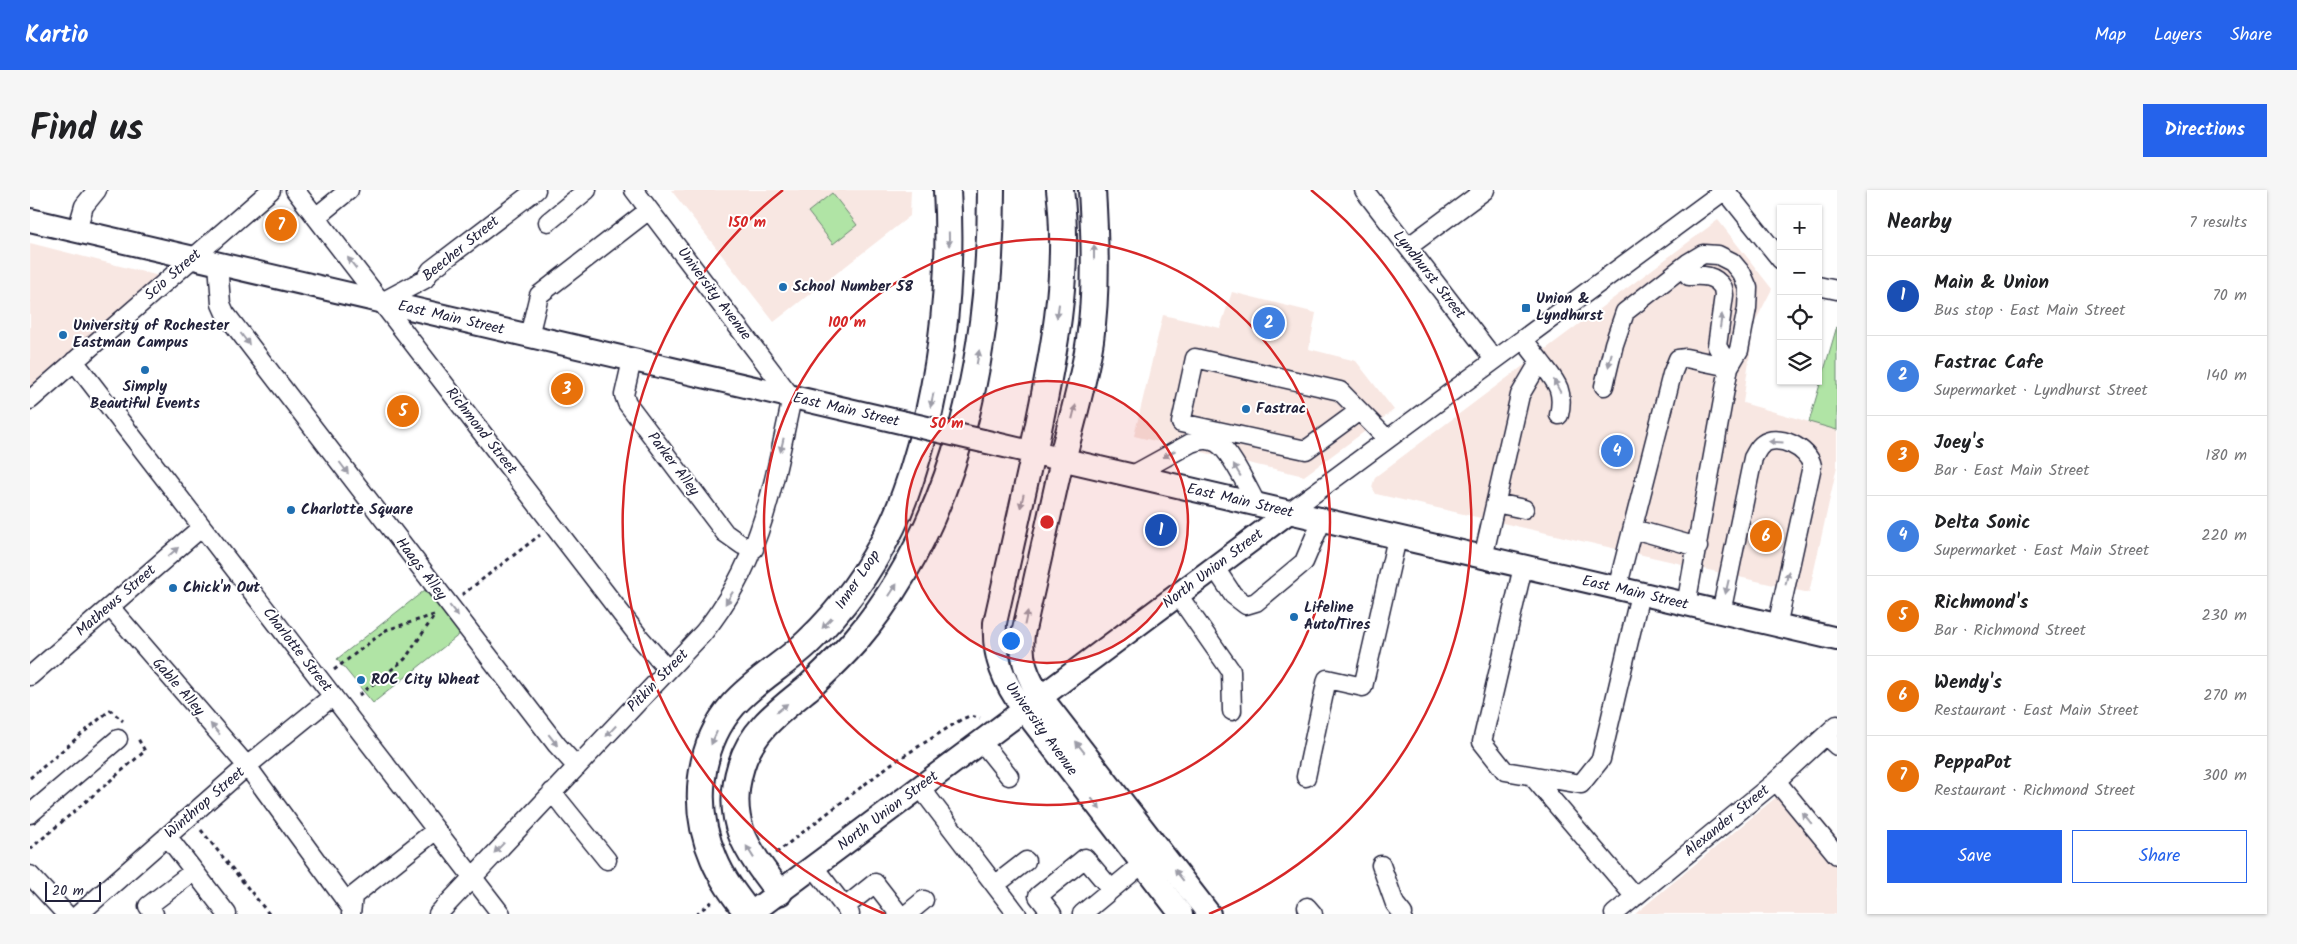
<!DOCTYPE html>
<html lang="en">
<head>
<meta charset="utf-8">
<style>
	:root { --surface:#fff; --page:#f6f6f6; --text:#202124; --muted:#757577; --line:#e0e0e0; --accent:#2563eb }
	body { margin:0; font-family:Kalam,sans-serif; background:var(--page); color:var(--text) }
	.controls { position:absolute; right:15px; top:15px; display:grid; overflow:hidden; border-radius:0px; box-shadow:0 1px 4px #0004 }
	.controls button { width:45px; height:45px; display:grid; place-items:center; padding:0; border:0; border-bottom:1px solid var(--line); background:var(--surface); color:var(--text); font:25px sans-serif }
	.scale { position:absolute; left:15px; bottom:12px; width:56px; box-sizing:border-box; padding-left:5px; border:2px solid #22223b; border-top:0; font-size:14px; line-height:18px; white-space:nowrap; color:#22223b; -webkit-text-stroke:4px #fff; paint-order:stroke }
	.you { position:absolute; left:980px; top:450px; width:18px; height:18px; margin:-12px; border:4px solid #fff; border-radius:50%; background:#1a73e8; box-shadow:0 0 0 8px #1a73e833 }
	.badge { display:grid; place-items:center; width:32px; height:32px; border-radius:50%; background:var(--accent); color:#fff; font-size:16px; font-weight:700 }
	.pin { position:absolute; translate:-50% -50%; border:2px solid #fff; box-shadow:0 1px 5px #0006 }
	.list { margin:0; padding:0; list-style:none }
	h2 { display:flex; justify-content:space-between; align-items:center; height:65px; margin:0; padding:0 20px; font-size:21px }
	h2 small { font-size:16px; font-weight:400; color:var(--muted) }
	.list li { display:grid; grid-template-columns:32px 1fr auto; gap:15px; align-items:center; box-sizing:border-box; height:80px; padding:0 20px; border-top:1px solid var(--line) }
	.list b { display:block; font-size:19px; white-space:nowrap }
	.list p { margin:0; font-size:16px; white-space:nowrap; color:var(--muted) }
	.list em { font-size:16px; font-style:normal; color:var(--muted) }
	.actions { display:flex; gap:10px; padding:15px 20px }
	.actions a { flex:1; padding:11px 0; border:1px solid var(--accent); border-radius:0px; text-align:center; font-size:18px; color:var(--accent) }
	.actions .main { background:var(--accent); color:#fff }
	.icon { flex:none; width:28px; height:28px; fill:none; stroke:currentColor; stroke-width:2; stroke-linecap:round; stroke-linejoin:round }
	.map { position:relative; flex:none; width:1807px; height:724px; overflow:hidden; border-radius:0px }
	header { display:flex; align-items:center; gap:30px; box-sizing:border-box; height:70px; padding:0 25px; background:var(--accent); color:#fff }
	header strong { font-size:24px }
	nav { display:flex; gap:28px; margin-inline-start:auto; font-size:18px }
	.intro { display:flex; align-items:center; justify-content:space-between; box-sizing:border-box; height:120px; padding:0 30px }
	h1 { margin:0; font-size:35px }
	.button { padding:12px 22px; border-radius:0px; background:var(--accent); color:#fff; font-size:18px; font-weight:700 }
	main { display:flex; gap:30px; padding:0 30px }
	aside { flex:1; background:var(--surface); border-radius:0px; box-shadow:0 1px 4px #0004 }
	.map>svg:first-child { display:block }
	.built { fill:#f8e7e2 }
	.green { fill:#b0e4a5; stroke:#698370 }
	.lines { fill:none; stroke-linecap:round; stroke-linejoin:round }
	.minor-casing { stroke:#22223b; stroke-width:21 }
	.major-casing { stroke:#22223b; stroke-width:26 }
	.highway-casing { stroke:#22223b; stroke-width:30 }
	.path { stroke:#22223b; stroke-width:3; stroke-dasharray:4 4; stroke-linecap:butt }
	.minor { stroke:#fff; stroke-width:18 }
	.major { stroke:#fff; stroke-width:22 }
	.highway { stroke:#fff; stroke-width:26 }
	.major-bridge-casing { stroke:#22223b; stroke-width:26; stroke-linecap:butt }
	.major-bridge { stroke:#fff; stroke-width:22 }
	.oneway { fill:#9c9ca7 }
	.ring { fill:none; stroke:#d62828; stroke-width:2.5 }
	.poi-dot { fill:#1f6fb2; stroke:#fff; stroke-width:2 }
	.labels { text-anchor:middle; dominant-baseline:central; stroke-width:4; stroke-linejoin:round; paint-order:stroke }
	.street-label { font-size:15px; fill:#22223b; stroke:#fff }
	.poi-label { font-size:15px; font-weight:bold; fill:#22223b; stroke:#fff; text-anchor:start }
	.centre { fill:#d62828; stroke:#fff; stroke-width:2.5 }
	.ring-label { font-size:15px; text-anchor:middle; font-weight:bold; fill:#d62828; stroke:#fff; stroke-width:4; stroke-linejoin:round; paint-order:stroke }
</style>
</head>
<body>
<header>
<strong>Kartio</strong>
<nav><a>Map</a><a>Layers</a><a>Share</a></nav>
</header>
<div class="intro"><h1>Find us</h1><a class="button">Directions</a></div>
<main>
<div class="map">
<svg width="1807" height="724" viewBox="0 0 1807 724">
	<rect width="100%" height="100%" fill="#fff"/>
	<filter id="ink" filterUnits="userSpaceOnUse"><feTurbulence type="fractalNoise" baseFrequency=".02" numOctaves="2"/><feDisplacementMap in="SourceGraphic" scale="10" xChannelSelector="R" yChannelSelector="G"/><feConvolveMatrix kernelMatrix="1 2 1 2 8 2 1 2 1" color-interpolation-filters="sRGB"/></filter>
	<g filter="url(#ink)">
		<path class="built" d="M641,0H881L880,26L744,132Z
			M1688,30L1742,99L1724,134L1713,213L1807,240V276L1779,403L1346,304L1342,297L1345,287Z
			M0,53L133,87L0,203Z
			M1202,102L1286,123L1279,159L1326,171L1364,220L1274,286L1104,246L1133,125L1190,138Z
			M1762,594L1807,648V724H1605Z"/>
		<path class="green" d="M802,3L827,35L803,54L778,22Z
			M1807,136V240L1779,232Z
			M395,400L430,444L343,513L307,469Z"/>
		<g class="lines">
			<g class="minor-casing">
				<path id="minor" d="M265,0L610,448L638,480
					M1334,0L1464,169
					M1695,0L1751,70
					M286,27L319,0
					M518,32L557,0
					M47,40L54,16L67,0
					M1378,57L1455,0
					M188,73L191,114L195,123L527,555L547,577
					M1659,86C1673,85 1685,85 1693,98L1694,105L1687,156L1699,177
					M1788,96L1807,100
					M352,112L395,89L401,80L506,0
					M499,146L509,105L619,20
					M602,170L594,205L597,213L695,343L712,355L724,359
					M44,171L471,724
					M1510,171C1525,191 1535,199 1529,225
					M1574,196L1584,154L1595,122L1658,73L1673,64L1688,65L1702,72L1712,84L1718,98L1717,118L1709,160L1699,177
					M0,210L241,0
					M1329,221L1276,260L1151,233L1165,168L1310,201L1357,249
					M1101,286L1161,253C1170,250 1178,248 1187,253C1202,262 1218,299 1227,315
					M1466,313L1494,319
					M1259,322L1695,0
					M1603,339L1668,357
					M1453,368L1490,205L1510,171L1493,149
					M1493,377L1452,552L1475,581L1551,594L1571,569L1610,404
					M1185,378L1203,405L1216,415L1226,412L1274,372L1292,330
					M1587,399L1642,184L1648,169L1656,168L1699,177L1656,415
					M1148,405L1201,481L1202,521
					M80,417L217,576L321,718
					M1691,423L1723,268C1726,263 1728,257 1733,254C1747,243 1779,258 1782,276L1747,436
					M0,486L172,337
					M1796,546L1807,556
					M951,551L979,586
					M1502,586L1605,707
					M1276,587L1297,489L1333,497L1367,348
					M1746,591L1807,665
					M890,597L987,724
					M522,602L577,670
					M0,624L88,549
					M137,646L164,681
					M1351,675L1365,714L1373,724
					M783,676L820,724
					M0,685L36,724
					M965,695L996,671
					M815,717L845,693L869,724
					M1277,717L1283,724
					M49,724L217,576L303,506
					M124,724L118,716L164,681L197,724
					M321,724L323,706L406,640
					M408,724L674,442C732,370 743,295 762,208L604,0
					M877,724L894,710
					M1022,724L1008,706L1055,668L1081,699
					M1052,724L1112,674
					M1584,724L1746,591L1807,535"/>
			</g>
			<g class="major-casing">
				<path id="major" d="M0,30L875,233
					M953,251L1807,449
					M1003,263L965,433C963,467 974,493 994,520L1151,724
					M1032,270L993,444C990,469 997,487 1011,507L1179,724
					M720,724L1259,322"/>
			</g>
			<g class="highway-casing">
				<path id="highway" d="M1003,263C1021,177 1041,88 1030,0
					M1032,270C1042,230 1054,190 1060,150C1067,101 1065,49 1062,0
					M749,702C717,660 694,631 711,576C722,539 752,519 780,496C795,482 811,467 825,451C930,328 961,157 961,0
					M719,724C706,707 692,689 684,669C662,619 667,557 703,515C725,490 755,474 778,452C813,419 841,379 862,336C876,307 885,275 894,243C914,163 922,83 917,0"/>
			</g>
			<path class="path" d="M432,405L510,345
				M304,480L356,440L404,425
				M329,505L375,469L405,425
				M0,588L80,520L93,531
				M171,640L239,724
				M0,659L115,561L107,547
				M746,663L861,574L932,529L940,526L950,528
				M666,724L683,711"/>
			<use href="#minor" class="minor"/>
			<use href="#major" class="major"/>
			<use href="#highway" class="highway"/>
			<g class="major-bridge-casing">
				<path id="major-bridge" d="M875,233L953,251"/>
			</g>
			<use href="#major-bridge" class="major-bridge"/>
		</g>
		<defs><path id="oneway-solid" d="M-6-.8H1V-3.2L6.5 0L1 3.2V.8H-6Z" transform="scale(1.25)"/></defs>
		<g class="oneway">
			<use href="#oneway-solid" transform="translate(919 49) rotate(89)"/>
			<use href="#oneway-solid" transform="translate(1064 62) rotate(-90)"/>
			<use href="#oneway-solid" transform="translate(322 73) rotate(-128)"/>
			<use href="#oneway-solid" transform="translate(1028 121) rotate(98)"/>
			<use href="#oneway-solid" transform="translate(1691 131) rotate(-82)"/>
			<use href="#oneway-solid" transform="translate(215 149) rotate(53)"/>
			<use href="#oneway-solid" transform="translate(948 167) rotate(-80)"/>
			<use href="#oneway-solid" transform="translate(1580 170) rotate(103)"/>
			<use href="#oneway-solid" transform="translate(1527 196) rotate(-118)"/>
			<use href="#oneway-solid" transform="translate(902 210) rotate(102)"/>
			<use href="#oneway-solid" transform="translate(1044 222) rotate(-76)"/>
			<use href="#oneway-solid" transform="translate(1746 252) rotate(-177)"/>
			<use href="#oneway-solid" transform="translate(752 255) rotate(103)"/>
			<use href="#oneway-solid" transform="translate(1139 264) rotate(151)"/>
			<use href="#oneway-solid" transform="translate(314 278) rotate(53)"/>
			<use href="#oneway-solid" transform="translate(1207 280) rotate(-120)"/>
			<use href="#oneway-solid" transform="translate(992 311) rotate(103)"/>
			<use href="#oneway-solid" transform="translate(143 362) rotate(-41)"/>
			<use href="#oneway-solid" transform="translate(1757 388) rotate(-77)"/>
			<use href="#oneway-solid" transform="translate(1697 397) rotate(103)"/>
			<use href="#oneway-solid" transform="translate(863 400) rotate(-57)"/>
			<use href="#oneway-solid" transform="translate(699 408) rotate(122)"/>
			<use href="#oneway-solid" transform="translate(424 421) rotate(52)"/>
			<use href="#oneway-solid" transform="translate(996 428) rotate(-78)"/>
			<use href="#oneway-solid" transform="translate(797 433) rotate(133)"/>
			<use href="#oneway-solid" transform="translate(752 518) rotate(-39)"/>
			<use href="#oneway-solid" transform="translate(185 539) rotate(-131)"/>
			<use href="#oneway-solid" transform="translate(581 541) rotate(133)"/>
			<use href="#oneway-solid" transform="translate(684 548) rotate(114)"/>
			<use href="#oneway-solid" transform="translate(523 550) rotate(52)"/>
			<use href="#oneway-solid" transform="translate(1050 557) rotate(-128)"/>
			<use href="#oneway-solid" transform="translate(1066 614) rotate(52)"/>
			<use href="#oneway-solid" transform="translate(1777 628) rotate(-129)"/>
			<use href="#oneway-solid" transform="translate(469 658) rotate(134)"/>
			<use href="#oneway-solid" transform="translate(720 662) rotate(-122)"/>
			<use href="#oneway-solid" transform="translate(1149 685) rotate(-128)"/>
		</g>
	</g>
	<circle cx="1017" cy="332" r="141" fill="#d62828" fill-opacity=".12"/>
	<g class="ring">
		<circle cx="1017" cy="332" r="141"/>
		<circle cx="1017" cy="332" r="283"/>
		<path d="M855 724A424 424 0 0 1 753 0M1281 0A424 424 0 0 1 1179 724"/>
	</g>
	<g class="poi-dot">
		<circle cx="753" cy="97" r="5"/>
		<rect x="1491" y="113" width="10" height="10" rx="2.5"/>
		<circle cx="33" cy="145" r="5"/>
		<circle cx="115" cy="180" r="5"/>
		<circle cx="1216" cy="219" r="5"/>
		<circle cx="261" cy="320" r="5"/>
		<circle cx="143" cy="398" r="5"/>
		<circle cx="1264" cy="427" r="5"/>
		<circle cx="331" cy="490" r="5"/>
	</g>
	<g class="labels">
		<g class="street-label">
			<text transform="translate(431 59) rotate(-39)">Beecher Street</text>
			<text transform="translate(143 85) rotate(-41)">Scio Street</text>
			<text transform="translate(1399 85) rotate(52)">Lyndhurst Street</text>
			<text transform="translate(684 104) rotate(53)">University Avenue</text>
			<text transform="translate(421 128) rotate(13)">East Main Street</text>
			<text transform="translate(816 220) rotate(13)">East Main Street</text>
			<text transform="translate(451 241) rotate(52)">Richmond Street</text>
			<text transform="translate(643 274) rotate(53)">Parker Alley</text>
			<text transform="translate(1210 311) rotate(13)">East Main Street</text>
			<text transform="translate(391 379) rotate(53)">Haags Alley</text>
			<text transform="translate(1183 379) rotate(-37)">North Union Street</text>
			<text transform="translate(828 390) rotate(-56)">Inner Loop</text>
			<text transform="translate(1605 403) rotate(13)">East Main Street</text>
			<text transform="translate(86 411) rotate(-41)">Mathews Street</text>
			<text transform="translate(267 460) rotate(52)">Charlotte Street</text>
			<text transform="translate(628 491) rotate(-46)">Pitkin Street</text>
			<text transform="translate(148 497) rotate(49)">Gable Alley</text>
			<text transform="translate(1011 539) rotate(54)">University Avenue</text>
			<text transform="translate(175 613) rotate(-41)">Winthrop Street</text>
			<text transform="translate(858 621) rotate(-37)">North Union Street</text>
			<text transform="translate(1697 631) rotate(-39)">Alexander Street</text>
		</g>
		<g class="poi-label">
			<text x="763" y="97">School Number 58</text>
			<text x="1506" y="109">Union &amp;<tspan x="1506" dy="17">Lyndhurst</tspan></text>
			<text x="43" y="136">University of Rochester<tspan x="43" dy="17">Eastman Campus</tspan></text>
			<text x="115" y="197" text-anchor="middle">Simply<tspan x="115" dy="17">Beautiful Events</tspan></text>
			<text x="1226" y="219">Fastrac</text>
			<text x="271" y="320">Charlotte Square</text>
			<text x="153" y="398">Chick'n Out</text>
			<text x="1274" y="418">Lifeline<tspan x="1274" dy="17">Auto/Tires</tspan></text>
			<text x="341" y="490">ROC City Wheat</text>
		</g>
	</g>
	<circle cx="1017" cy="332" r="8" class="centre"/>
	<g class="ring-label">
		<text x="717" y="37">150 m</text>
		<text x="817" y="137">100 m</text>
		<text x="917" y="238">50 m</text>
	</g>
</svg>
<div class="controls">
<button>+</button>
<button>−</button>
<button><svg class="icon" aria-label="locate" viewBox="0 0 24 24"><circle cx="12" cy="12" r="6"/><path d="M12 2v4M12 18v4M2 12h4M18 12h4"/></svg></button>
<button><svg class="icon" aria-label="layers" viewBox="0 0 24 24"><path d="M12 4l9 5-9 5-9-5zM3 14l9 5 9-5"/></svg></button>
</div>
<div class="scale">20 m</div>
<div class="you"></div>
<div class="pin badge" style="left:1131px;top:340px;background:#1a4fb4">1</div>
<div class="pin badge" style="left:1239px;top:133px;background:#3f7fe0">2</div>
<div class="pin badge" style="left:537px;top:199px;background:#e8710a">3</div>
<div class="pin badge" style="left:1587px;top:261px;background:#3f7fe0">4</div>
<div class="pin badge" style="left:373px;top:221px;background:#e8710a">5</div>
<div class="pin badge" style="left:1736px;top:346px;background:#e8710a">6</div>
<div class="pin badge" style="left:251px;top:35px;background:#e8710a">7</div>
</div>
<aside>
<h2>Nearby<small>7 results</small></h2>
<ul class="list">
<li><span class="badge" style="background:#1a4fb4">1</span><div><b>Main &amp; Union</b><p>Bus stop · East Main Street</p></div><em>70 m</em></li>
<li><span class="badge" style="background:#3f7fe0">2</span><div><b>Fastrac Cafe</b><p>Supermarket · Lyndhurst Street</p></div><em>140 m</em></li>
<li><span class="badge" style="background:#e8710a">3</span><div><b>Joey's</b><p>Bar · East Main Street</p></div><em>180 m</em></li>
<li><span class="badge" style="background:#3f7fe0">4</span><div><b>Delta Sonic</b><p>Supermarket · East Main Street</p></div><em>220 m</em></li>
<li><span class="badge" style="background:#e8710a">5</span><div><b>Richmond's</b><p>Bar · Richmond Street</p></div><em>230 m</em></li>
<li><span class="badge" style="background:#e8710a">6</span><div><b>Wendy's</b><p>Restaurant · East Main Street</p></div><em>270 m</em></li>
<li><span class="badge" style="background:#e8710a">7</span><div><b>PeppaPot</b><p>Restaurant · Richmond Street</p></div><em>300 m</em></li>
</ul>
<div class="actions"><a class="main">Save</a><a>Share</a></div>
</aside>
</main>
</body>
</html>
